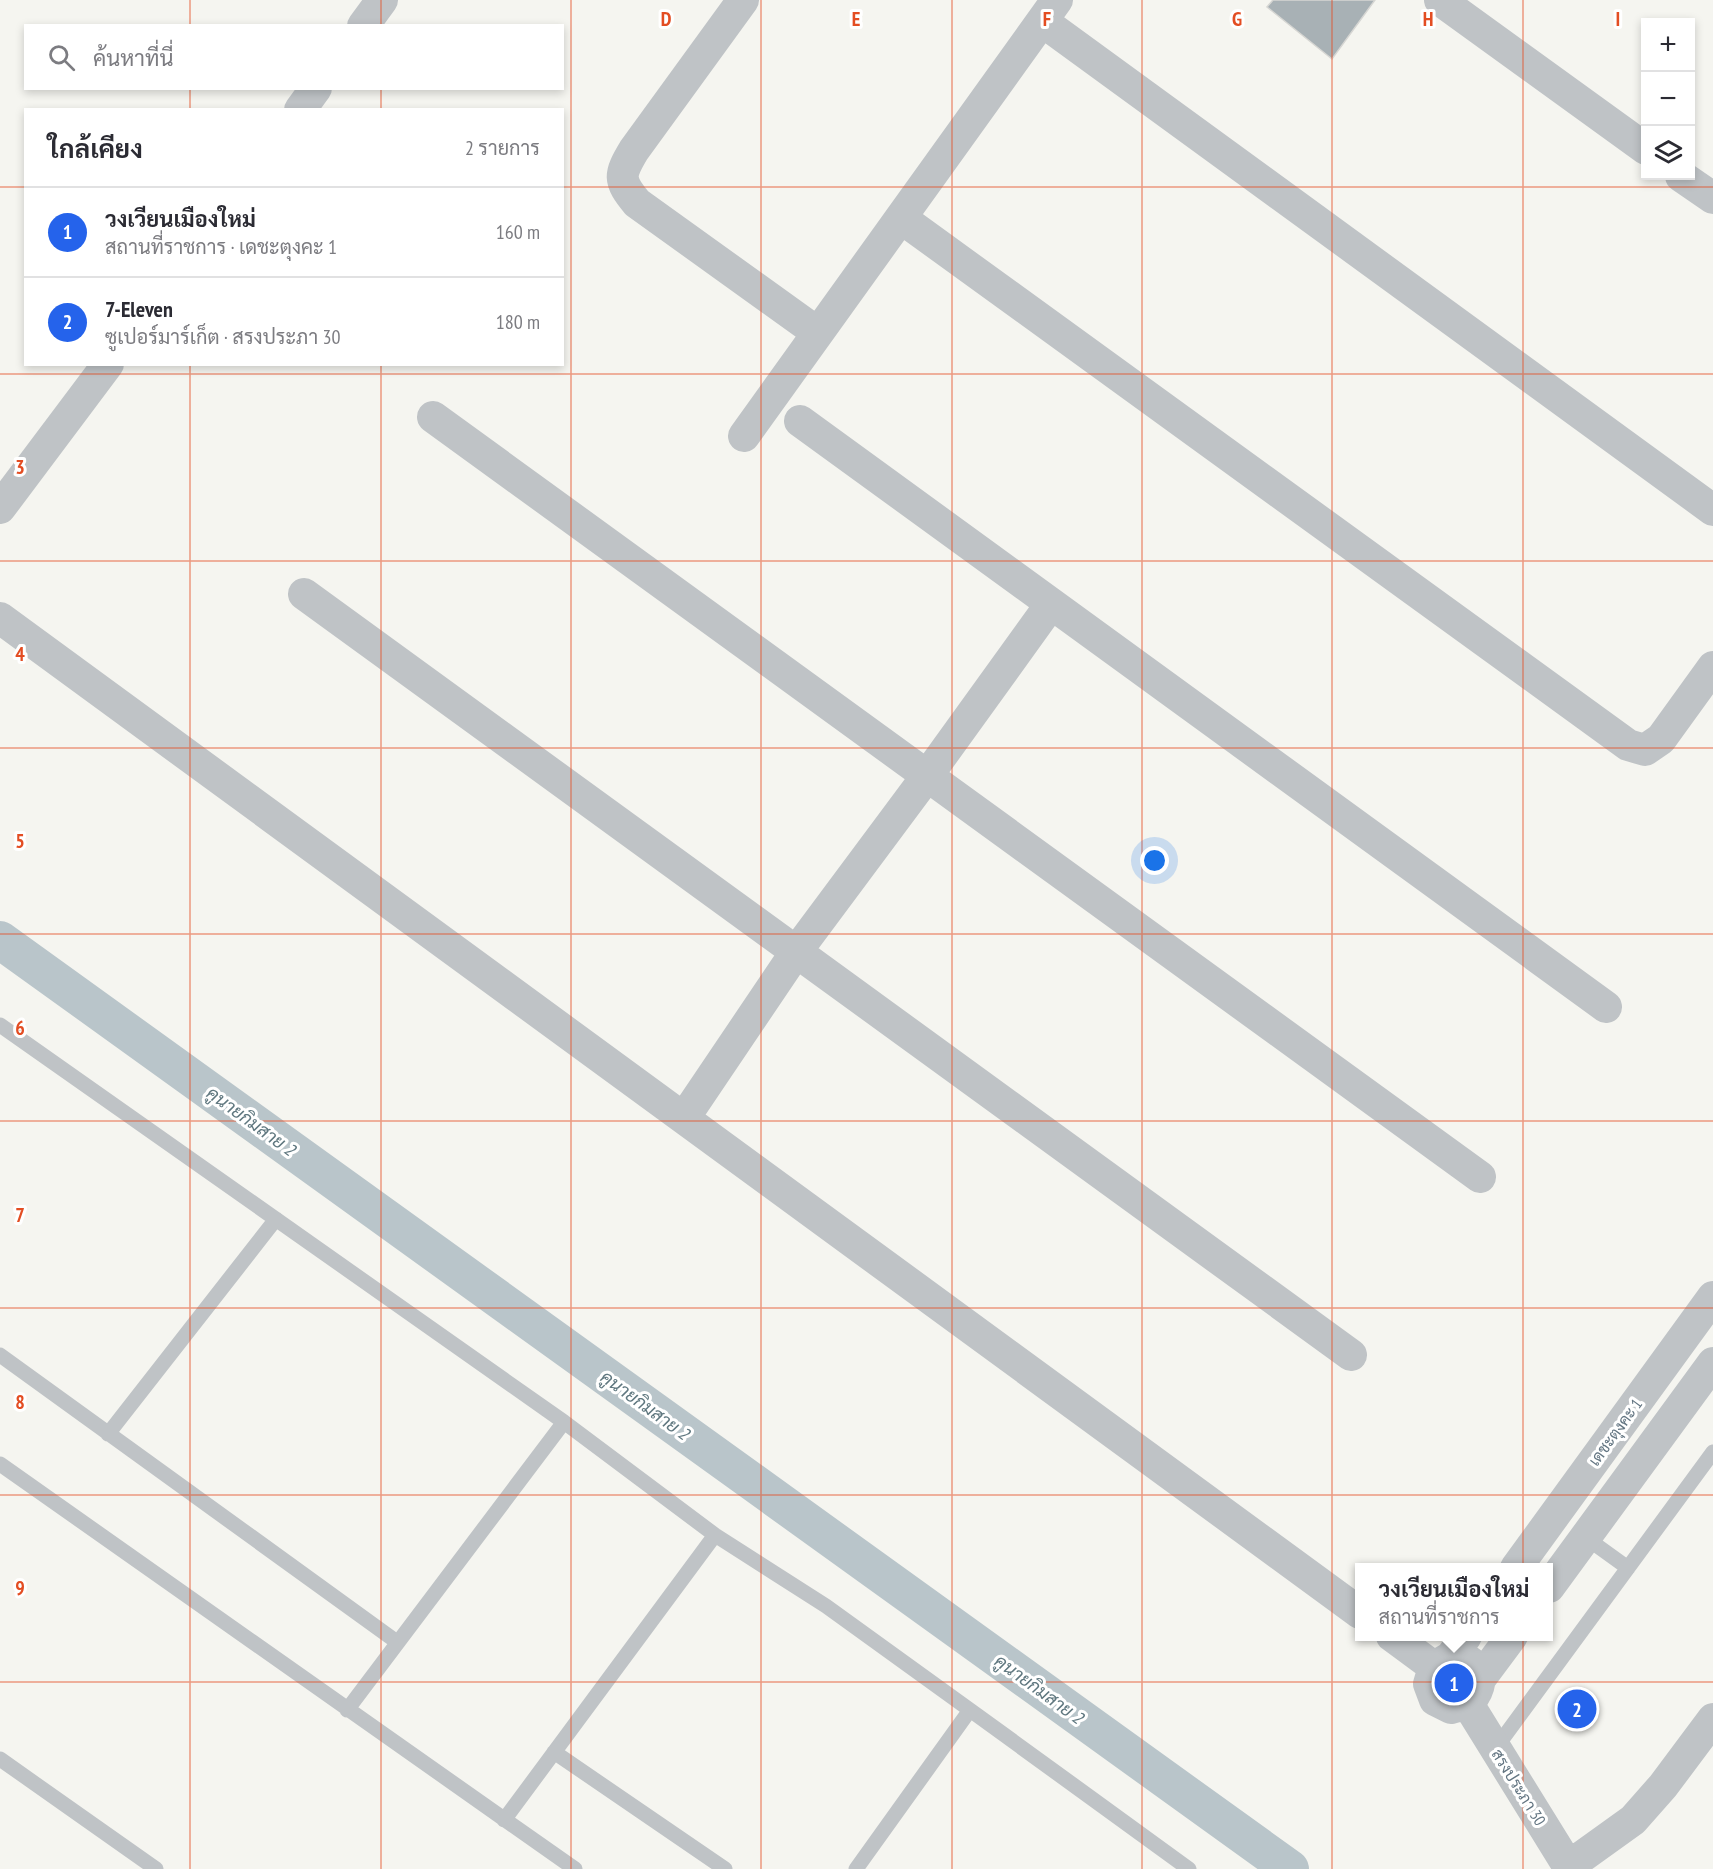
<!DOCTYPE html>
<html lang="th">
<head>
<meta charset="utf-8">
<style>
	:root { --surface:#fff; --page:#f2f2f3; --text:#2b2b33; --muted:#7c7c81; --line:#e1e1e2; --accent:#2563eb }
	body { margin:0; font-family:"PT Sans Narrow",Sarabun,sans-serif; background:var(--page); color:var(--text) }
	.controls { position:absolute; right:18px; top:18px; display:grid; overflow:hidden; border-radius:0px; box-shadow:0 3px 9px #0003 }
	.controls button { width:54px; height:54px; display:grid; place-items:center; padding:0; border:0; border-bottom:2px solid var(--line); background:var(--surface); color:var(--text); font:30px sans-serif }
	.you { position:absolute; left:1155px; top:861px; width:21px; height:21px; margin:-15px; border:4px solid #fff; border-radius:50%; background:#1a73e8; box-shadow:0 0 0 9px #1a73e833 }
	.badge { display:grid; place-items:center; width:39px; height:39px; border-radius:50%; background:var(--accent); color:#fff; font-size:20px; font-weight:700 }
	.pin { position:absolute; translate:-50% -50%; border:3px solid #fff; box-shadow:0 2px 6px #0006 }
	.popup { position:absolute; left:1355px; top:1563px; width:198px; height:78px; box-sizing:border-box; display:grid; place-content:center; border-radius:0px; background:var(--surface); filter:drop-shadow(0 2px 4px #0005); font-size:20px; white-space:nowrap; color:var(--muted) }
	.popup b { font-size:22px; color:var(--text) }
	.popup::after { content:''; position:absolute; left:50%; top:100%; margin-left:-12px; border:12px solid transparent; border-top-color:var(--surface) }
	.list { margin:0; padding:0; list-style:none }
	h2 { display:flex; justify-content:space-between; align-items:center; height:78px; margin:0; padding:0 24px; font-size:26px }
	h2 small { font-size:20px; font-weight:400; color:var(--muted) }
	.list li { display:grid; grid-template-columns:39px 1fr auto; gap:18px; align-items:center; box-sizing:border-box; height:90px; padding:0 24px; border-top:2px solid var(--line) }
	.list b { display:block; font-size:22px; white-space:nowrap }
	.list p { margin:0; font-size:20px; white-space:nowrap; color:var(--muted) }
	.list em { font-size:20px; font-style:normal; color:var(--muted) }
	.icon { flex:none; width:33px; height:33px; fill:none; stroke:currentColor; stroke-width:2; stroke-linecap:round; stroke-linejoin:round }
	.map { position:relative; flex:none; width:1713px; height:1869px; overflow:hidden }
	.search { position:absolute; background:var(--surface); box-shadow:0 3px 9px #0003; left:24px; top:24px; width:540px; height:66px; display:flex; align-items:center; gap:15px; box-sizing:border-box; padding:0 21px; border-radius:0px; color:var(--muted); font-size:22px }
	.panel { position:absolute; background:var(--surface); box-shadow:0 3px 9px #0003; left:24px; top:108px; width:540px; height:258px; border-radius:0px }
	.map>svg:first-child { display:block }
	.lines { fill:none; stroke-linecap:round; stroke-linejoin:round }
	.canal { stroke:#b9c5ca; stroke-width:38 }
	.building { fill:#a8b1b5; stroke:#d6d6d3; stroke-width:1.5 }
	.service { stroke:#bfc3c6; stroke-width:15 }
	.minor { stroke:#bfc3c6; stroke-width:32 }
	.grid { fill:none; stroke:#e34d22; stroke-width:1.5; stroke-opacity:0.55 }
	.labels { text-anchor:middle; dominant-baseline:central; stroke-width:6; stroke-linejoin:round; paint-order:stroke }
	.street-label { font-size:16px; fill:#637582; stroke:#fff }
	.water-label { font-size:18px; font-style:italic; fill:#5f777f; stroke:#fff }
	.grid-label { font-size:20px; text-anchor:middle; font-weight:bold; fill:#e34d22; stroke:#fff; stroke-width:6; stroke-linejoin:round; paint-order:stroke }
</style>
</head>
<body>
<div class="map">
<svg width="1713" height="1869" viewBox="0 0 1713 1869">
	<rect width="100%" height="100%" fill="#f5f5f0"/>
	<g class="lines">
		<path class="canal" d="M0,940L1290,1869"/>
	</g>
	<path class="building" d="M1273,0H1375L1332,59L1267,7Z"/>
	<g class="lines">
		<path class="service" d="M0,1025L564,1422L715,1535L826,1606L970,1710L856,1869
			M0,1355L397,1642
			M108,1434L276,1219
			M0,1464L575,1869
			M1585,1537L1628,1568
			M347,1710L564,1422
			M970,1710L1189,1869
			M1495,1749L1713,1452
			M554,1752L725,1869
			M0,1759L156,1869
			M504,1820L715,1535"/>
		<path class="minor" d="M743,0L634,150C619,175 618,180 637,203L818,333
			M1440,0L1646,149
			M1042,21L1713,510
			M363,26L382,0
			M300,110L316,88
			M1681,176L1713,198
			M901,218L1628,745L1645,750L1661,739L1713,667
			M433,417L1480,1177
			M800,421L1606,1007
			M744,436L1057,0
			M0,508L108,364
			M304,594L1351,1355
			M0,618L1360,1613
			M684,1118L796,952L927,776L1051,604
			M1516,1568L1713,1297
			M1549,1587L1713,1363
			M1392,1636L1434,1667
			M1451,1657L1470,1662L1480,1679C1477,1698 1470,1704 1451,1708L1435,1700L1429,1684L1434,1667L1451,1657L1466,1636
			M1480,1679L1512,1636
			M1468,1704L1570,1869
			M1569,1866L1633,1820L1663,1786L1713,1719"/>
	</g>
	<path class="grid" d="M190,0V26M381,0V26M571,0V1869M761,0V1869M952,0V1869M1142,0V1869M1332,0V1869M1523,0V1869M190,88V110M381,88V110M0,187H26M562,187H1713M190,364V1869M381,364V1869M0,374H1713M0,561H1713M0,748H1713M0,934H1713M0,1121H1713M0,1308H1713M0,1495H1713M0,1682H1713"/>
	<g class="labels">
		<g class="street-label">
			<text transform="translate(1615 1432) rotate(-54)">เดชะตุงคะ 1</text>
			<text transform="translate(1519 1787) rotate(58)">สรงประภา 30</text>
		</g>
		<g class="water-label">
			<text transform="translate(251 1121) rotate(36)">คูนายกิมสาย 2</text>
			<text transform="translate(645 1405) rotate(36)">คูนายกิมสาย 2</text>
			<text transform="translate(1039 1689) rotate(36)">คูนายกิมสาย 2</text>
		</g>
	</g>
	<g class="grid-label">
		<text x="666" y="26">D</text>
		<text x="856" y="26">E</text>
		<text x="1047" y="26">F</text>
		<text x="1237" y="26">G</text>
		<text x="1428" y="26">H</text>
		<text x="1618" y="26">I</text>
		<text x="20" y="474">3</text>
		<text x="20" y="661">4</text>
		<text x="20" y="848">5</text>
		<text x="20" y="1035">6</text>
		<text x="20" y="1222">7</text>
		<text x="20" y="1409">8</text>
		<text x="20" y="1595">9</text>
	</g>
</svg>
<div class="controls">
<button>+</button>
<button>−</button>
<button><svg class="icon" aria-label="layers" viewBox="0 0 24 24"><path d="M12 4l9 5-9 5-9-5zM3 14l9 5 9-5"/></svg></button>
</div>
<div class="you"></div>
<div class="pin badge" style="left:1454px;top:1683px">1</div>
<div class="popup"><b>วงเวียนเมืองใหม่</b>สถานที่ราชการ</div>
<div class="pin badge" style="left:1577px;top:1709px">2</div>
<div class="search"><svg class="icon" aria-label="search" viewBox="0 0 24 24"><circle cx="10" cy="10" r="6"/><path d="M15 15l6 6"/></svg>ค้นหาที่นี่</div>
<section class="panel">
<h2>ใกล้เคียง<small>2 รายการ</small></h2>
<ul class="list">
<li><span class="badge">1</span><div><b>วงเวียนเมืองใหม่</b><p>สถานที่ราชการ · เดชะตุงคะ 1</p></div><em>160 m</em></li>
<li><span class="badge">2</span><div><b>7-Eleven</b><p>ซูเปอร์มาร์เก็ต · สรงประภา 30</p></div><em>180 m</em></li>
</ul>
</section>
</div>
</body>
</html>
